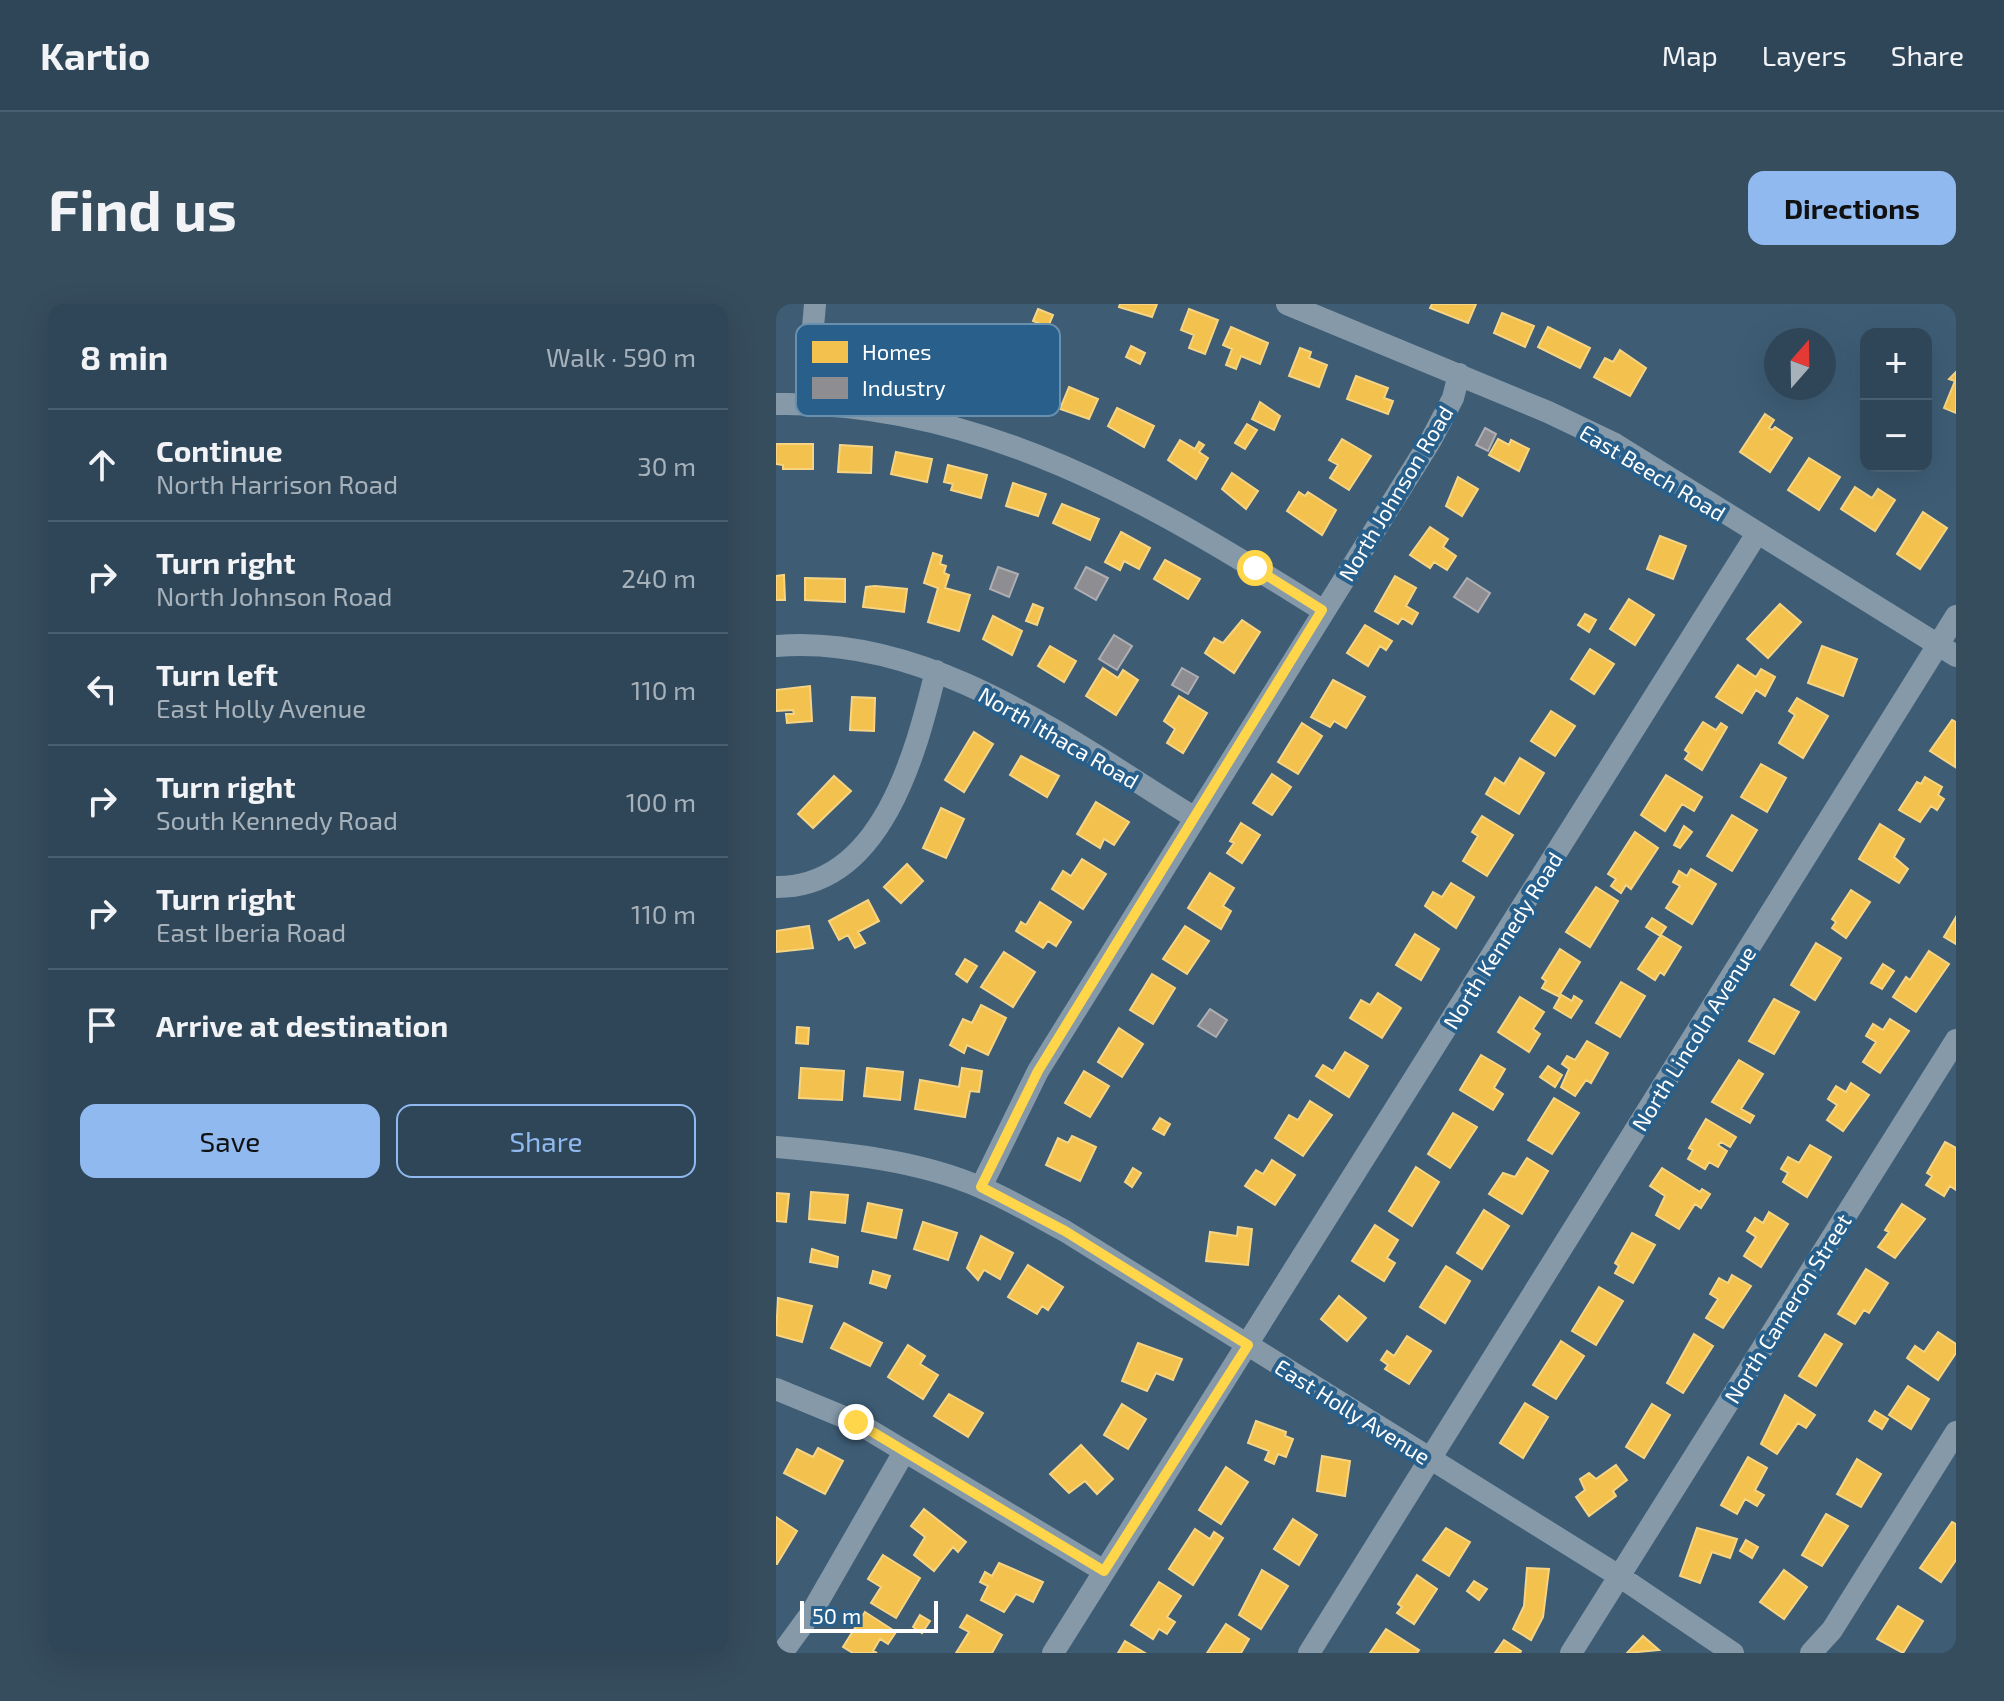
<!DOCTYPE html>
<html lang="en">
<head>
<meta charset="utf-8">
<style>
	:root { --surface:#2e4658; --page:#364d5e; --text:#f1f3f6; --muted:#a7b1ba; --line:#495e6e; --accent:#90b9f0 }
	body { margin:0; font-family:"Exo 2",sans-serif; background:var(--page); color:var(--text) }
	.controls { position:absolute; right:24px; top:24px; display:grid; overflow:hidden; border-radius:16px; box-shadow:0 8px 32px #0002 }
	.controls button { width:72px; height:72px; display:grid; place-items:center; padding:0; border:0; border-bottom:2px solid var(--line); background:var(--surface); color:var(--text); font:40px sans-serif }
	.compass { position:absolute; left:988px; top:24px; width:72px; height:72px; border-radius:50%; background:var(--surface); box-shadow:0 8px 32px #0002; rotate:20deg }
	.scale { position:absolute; left:24px; bottom:20px; width:138px; box-sizing:border-box; padding-left:8px; border:4px solid #fff; border-top:0; font-size:22px; line-height:28px; white-space:nowrap; color:#fff; -webkit-text-stroke:6px #28608b; paint-order:stroke }
	.stop { position:absolute; width:24px; height:24px; margin:-18px; border:6px solid #ffd54a; border-radius:50%; background:#fff }
	.stop.end { background:#ffd54a; border-color:#fff; box-shadow:0 2px 8px #0008 }
	.list { margin:0; padding:0; list-style:none }
	h2 { display:flex; justify-content:space-between; align-items:center; height:104px; margin:0; padding:0 32px; font-size:34px }
	h2 small { font-size:26px; font-weight:400; color:var(--muted) }
	.list li { display:grid; grid-template-columns:52px 1fr auto; gap:24px; align-items:center; box-sizing:border-box; height:112px; padding:0 32px; border-top:2px solid var(--line) }
	.list b { display:block; font-size:30px; white-space:nowrap }
	.list p { margin:0; font-size:26px; white-space:nowrap; color:var(--muted) }
	.list em { font-size:26px; font-style:normal; color:var(--muted) }
	.actions { display:flex; gap:16px; padding:24px 32px }
	.actions a { flex:1; padding:18px 0; border:2px solid var(--accent); border-radius:16px; text-align:center; font-size:28px; color:var(--accent) }
	.actions .main { background:var(--accent); color:#111 }
	.icon { flex:none; width:44px; height:44px; fill:none; stroke:currentColor; stroke-width:2; stroke-linecap:round; stroke-linejoin:round }
	.map { position:relative; flex:none; width:1180px; height:1349px; overflow:hidden; border-radius:16px }
	header { display:flex; align-items:center; gap:48px; box-sizing:border-box; height:112px; padding:0 40px; background:var(--surface); border-bottom:2px solid var(--line) }
	header strong { font-size:38px }
	nav { display:flex; gap:44px; margin-inline-start:auto; font-size:28px }
	.intro { display:flex; align-items:center; justify-content:space-between; box-sizing:border-box; height:192px; padding:0 48px }
	h1 { margin:0; font-size:56px }
	.button { padding:20px 36px; border-radius:16px; background:var(--accent); color:#111; font-size:28px; font-weight:700 }
	main { display:flex; gap:48px; padding:0 48px }
	aside { flex:1; background:var(--surface); border-radius:16px; box-shadow:0 8px 32px #0002 }
	.map>svg:first-child { display:block }
	.homes { fill:#f2c14e; stroke:#f6d483; stroke-width:2 }
	.industry { fill:#8d8d92; stroke:#afafb3; stroke-width:2 }
	.lines { fill:none; stroke-linecap:round; stroke-linejoin:round }
	.minor { stroke:#8599a9; stroke-width:22 }
	.route { stroke:#ffd54a; stroke-width:10 }
	.labels { text-anchor:middle; dominant-baseline:central; stroke-width:8; stroke-linejoin:round; paint-order:stroke }
	.street-label { font-size:22px; fill:#fff; stroke:#28608b }
	.key { fill:#28608b; stroke:#6890ae; stroke-width:2 }
	.key-label { font-size:22px; fill:#fff }
</style>
</head>
<body>
<header>
<strong>Kartio</strong>
<nav><a>Map</a><a>Layers</a><a>Share</a></nav>
</header>
<div class="intro"><h1>Find us</h1><a class="button">Directions</a></div>
<main>
<aside>
<h2>8 min<small>Walk · 590 m</small></h2>
<ul class="list">
<li><svg class="icon" aria-label="ahead" viewBox="0 0 24 24"><path d="M12 20V5M6 11l6-6 6 6"/></svg><div><b>Continue</b><p>North Harrison Road</p></div><em>30 m</em></li>
<li><svg class="icon" aria-label="right" viewBox="0 0 24 24"><path d="M7 20v-9h11M14 6l5 5-5 5"/></svg><div><b>Turn right</b><p>North Johnson Road</p></div><em>240 m</em></li>
<li><svg class="icon" aria-label="left" viewBox="0 0 24 24"><path d="M17 20v-9H6M10 6l-5 5 5 5"/></svg><div><b>Turn left</b><p>East Holly Avenue</p></div><em>110 m</em></li>
<li><svg class="icon" aria-label="right" viewBox="0 0 24 24"><path d="M7 20v-9h11M14 6l5 5-5 5"/></svg><div><b>Turn right</b><p>South Kennedy Road</p></div><em>100 m</em></li>
<li><svg class="icon" aria-label="right" viewBox="0 0 24 24"><path d="M7 20v-9h11M14 6l5 5-5 5"/></svg><div><b>Turn right</b><p>East Iberia Road</p></div><em>110 m</em></li>
<li><svg class="icon" aria-label="arrive" viewBox="0 0 24 24"><path d="M6 21V4h12l-3 4 3 4H6"/></svg><div><b>Arrive at destination</b></div></li>
</ul>
<div class="actions"><a class="main">Save</a><a>Share</a></div>
</aside>
<div class="map">
<svg width="1180" height="1349" viewBox="0 0 1180 1349">
	<rect width="100%" height="100%" fill="#3e5d75"/>
	<path class="homes" d="M344,0H381L376,13L343,3Z
		M656,0H700L692,19L654,4Z
		M262,5L277,11L272,23L257,17Z
		M413,5L442,16L429,50L413,44L418,31L405,26Z
		M726,9L758,22L749,43L718,29Z
		M455,23L492,39L484,60L465,52L460,65L450,61L456,45L447,41Z
		M772,23L814,44L804,64L762,43Z
		M355,42L369,49L364,60L350,53Z
		M524,44L535,48L533,54L551,61L543,83L513,72Z
		M844,46L870,64L854,92L818,73L829,54L837,58Z
		M1180,68V109L1168,104L1179,77L1173,75Z
		M580,72L612,84L608,94L617,97L612,110L571,95Z
		M293,83L322,95L313,115L284,105Z
		M484,98L504,112L498,126L476,115Z
		M341,104L378,122L368,143L332,122Z
		M989,110L998,116L993,124L996,126L999,123L1016,134L994,168L964,148Z
		M471,120L481,126L469,145L459,139Z
		M566,135L595,152L573,186L554,174L562,161L553,156Z
		M722,135L733,141L735,136L753,145L743,167L713,151Z
		M404,136L419,145L423,138L428,141L423,148L432,154L420,175L392,156Z
		M0,140H37V165H7V161L0,160Z
		M64,141L96,143L95,169L62,168Z
		M120,148L156,155L151,178L115,170Z
		M1033,154L1064,173L1043,206L1012,186Z
		M172,161L211,171L205,194L175,186L177,180L168,178Z
		M456,169L482,187L470,205L446,185Z
		M682,173L702,185L686,212L670,202Z
		M237,179L270,190L262,212L230,202Z
		M1079,183L1096,194L1102,185L1119,196L1099,227L1065,205Z
		M523,188L529,192L532,188L560,206L546,231L511,207Z
		M286,200L323,215L314,236L277,219Z
		M1147,208L1171,224L1144,265L1121,250Z
		M654,223L672,235L667,243L680,252L671,266L658,258L654,264L634,251Z
		M345,228L374,244L363,265L348,257L344,266L329,258Z
		M884,232L910,242L897,275L871,265Z
		M157,249L166,252L164,260L170,262L168,269L173,271L169,284L194,291L183,327L152,318L162,284L148,279Z
		M389,256L424,275L412,295L378,275Z
		M8,271L9,296H0V272Z
		M619,272L640,284L630,302L642,309L636,320L626,314L622,320L599,307Z
		M29,274L69,275V298L29,296Z
		M99,282L131,285L128,308L87,303L90,283Z
		M853,295L878,311L859,341L834,325Z
		M257,300L267,304L261,321L250,317Z
		M1004,300L1025,318L992,354L971,335Z
		M809,310L820,316L813,328L802,321Z
		M217,312L246,327L236,351L207,335Z
		M466,316L484,328L458,369L429,349L438,334L447,339Z
		M589,321L616,337L610,346L604,342L592,362L571,349Z
		M274,342L300,357L288,378L262,362Z
		M1046,342L1081,355L1067,392L1032,379Z
		M814,345L838,360L818,390L795,375Z
		M962,361L980,373L985,365L999,373L989,392L980,386L966,409L940,393Z
		M327,364L342,374L347,366L362,376L340,411L310,392Z
		M557,376L589,393L570,424L558,417L554,423L535,413Z
		M34,382L36,417L11,419L10,410H18L17,406L0,407V386Z
		M403,392L431,409L407,449L391,439L399,425L388,417Z
		M76,393L99,394L98,427L74,426Z
		M1021,394L1052,412L1027,454L1003,439L1019,411L1013,407Z
		M775,407L799,422L779,452L755,437Z
		M1176,416L1180,418L1179,463L1154,447Z
		M927,418L940,426L945,419L951,423L926,466L909,455L913,449L909,446Z
		M526,419L546,432L522,470L502,458Z
		M198,428L217,440L188,488L169,476Z
		M245,452L283,472L271,493L234,471Z
		M744,454L768,469L743,510L710,490L719,474L728,480Z
		M985,460L1010,474L991,508L965,493Z
		M496,470L515,483L496,511L477,499Z
		M890,471L926,493L918,507L906,500L889,527L865,511Z
		M58,472L75,487L37,524L22,510Z
		M1149,473L1166,483L1162,491L1168,495L1161,506L1155,502L1144,518L1123,506L1141,478L1145,480Z
		M320,498L353,518L338,541L328,535L324,544L301,530Z
		M165,504L188,515L170,554L147,544Z
		M956,511L981,526L956,567L931,552Z
		M706,512L737,531L711,572L687,557L702,532L696,528Z
		M465,519L484,531L466,559L451,549L458,539L454,537Z
		M1104,520L1128,535L1118,553L1132,565L1123,579L1083,555Z
		M908,522L916,528L904,544L898,541Z
		M859,528L882,544L855,585L850,581L845,589L835,582L840,575L832,570Z
		M306,555L330,570L307,605L276,585L287,567L295,572Z
		M131,560L147,577L125,599L108,583Z
		M915,565L940,580L916,620L890,604L904,582L897,578L903,567L911,572Z
		M434,569L458,584L447,602L455,607L445,625L412,604Z
		M675,579L698,593L680,624L649,602L657,588L666,593Z
		M820,583L842,597L814,643L790,628Z
		M1075,586L1094,598L1070,634L1056,624L1060,618L1056,615Z
		M92,596L103,617L82,628L89,639L79,644L72,631L63,636L53,617Z
		M264,598L295,618L280,642L272,637L267,644L240,627L245,618L250,621Z
		M1180,613V640L1168,633Z
		M876,614L890,623L884,632L870,623Z
		M33,622L37,644L0,648V627Z
		M409,622L433,637L411,670L387,655Z
		M639,630L663,645L645,676L620,661Z
		M885,631L905,643L888,671L884,668L879,676L862,665Z
		M1040,639L1065,654L1039,696L1015,681Z
		M784,645L804,658L784,690L796,697L798,692L806,697L795,714L778,704L784,693L766,684L770,677L766,674Z
		M1153,647L1173,660L1140,708L1117,693L1130,673L1134,676Z
		M228,648L259,668L237,703L205,683Z
		M189,655L201,662L191,678L180,670Z
		M1107,660L1118,667L1106,685L1095,679Z
		M376,670L399,684L377,720L354,706Z
		M845,678L869,692L844,733L820,719Z
		M602,689L625,704L606,734L574,714L585,696L594,701Z
		M744,693L768,708L757,725L764,730L753,748L722,728Z
		M998,695L1023,708L998,750L973,737Z
		M205,701L230,714L212,751L191,741L188,749L174,741L187,715L196,719Z
		M1114,715L1133,727L1104,769L1087,758L1100,738L1090,732L1097,720L1107,726Z
		M21,723L33,724L32,740L20,739Z
		M343,724L367,740L346,773L322,758Z
		M811,737L832,749L815,779L810,776L799,792L785,783L793,765L786,760L791,752L799,756Z
		M569,748L592,762L573,793L540,772L547,761L557,767Z
		M705,751L729,765L718,784L727,790L717,806L684,786Z
		M963,756L987,770L965,805L978,812L974,819L936,798Z
		M772,762L786,771L779,783L764,773Z
		M25,764L68,767L66,796L23,794Z
		M91,764L127,768L124,796L88,792Z
		M186,764L206,767L203,788L194,787L189,813L139,805L144,776L183,783Z
		M308,767L333,782L314,813L289,799Z
		M1075,779L1093,791L1067,827L1051,816L1061,801L1052,795L1060,782L1070,788Z
		M778,794L803,809L776,850L752,836Z
		M534,797L556,811L527,852L499,834L513,811L522,816Z
		M677,809L701,823L674,864L652,850Z
		M384,814L394,820L388,831L377,825Z
		M930,815L960,833L954,843L945,838L942,841L951,847L942,863L933,858L929,865L912,855L917,846L913,844Z
		M296,832L320,843L304,877L270,861L282,834L292,839Z
		M1169,838L1180,844V886L1174,882L1168,892L1150,881L1156,872L1151,869Z
		M1034,841L1055,853L1031,893L1007,878L1012,869L1005,865L1012,853L1023,859Z
		M751,854L772,867L746,910L713,890L727,869L739,873Z
		M496,856L519,871L499,901L469,882L480,866L487,870Z
		M640,863L663,878L636,922L613,907Z
		M357,864L365,869L356,883L349,878Z
		M886,864L924,888L926,885L934,890L925,904L919,900L903,925L880,911L889,892L874,882Z
		M35,888L72,891L69,919L33,915Z
		M0,889L13,890L10,918L0,917Z
		M92,899L126,906L120,934L86,927Z
		M1126,900L1149,915L1119,954L1102,943L1113,928L1109,926Z
		M708,906L733,922L706,965L681,949Z
		M993,908L1012,920L985,963L968,952L980,933L971,927L979,914L987,919Z
		M147,918L181,929L172,956L138,945Z
		M599,921L622,936L611,954L619,959L608,977L576,957Z
		M462,923L476,925L472,961L430,957L434,928L461,932Z
		M856,929L879,941L857,979L839,969L843,962L839,959Z
		M205,932L237,949L224,975L208,966L202,976L191,964Z
		M36,945L62,953L61,963L34,958Z
		M252,961L287,983L272,1006L266,1002L261,1010L232,993Z
		M670,962L694,977L669,1019L644,1003Z
		M1090,965L1112,979L1093,1009L1088,1006L1079,1020L1062,1010Z
		M97,967L114,972L110,984L94,979Z
		M956,971L975,982L947,1024L930,1014L942,995L934,990L943,974L952,979Z
		M823,983L847,997L820,1041L796,1027Z
		M563,992L590,1014L571,1037L545,1015Z
		M2,994L36,1002L26,1038L0,1031Z
		M68,1019L106,1039L94,1062L55,1044Z
		M1162,1028L1180,1040V1049L1162,1076L1131,1054L1139,1042L1148,1048Z
		M918,1030L937,1042L907,1089L891,1079Z
		M1049,1030L1066,1040L1040,1082L1023,1072Z
		M631,1032L655,1047L633,1080L609,1065L612,1061L605,1056L611,1047L618,1052Z
		M785,1037L808,1052L780,1095L757,1081Z
		M362,1039L406,1055L397,1076L380,1069L371,1087L346,1077Z
		M132,1041L149,1052L144,1060L162,1071L147,1095L112,1073Z
		M1132,1082L1153,1095L1135,1125L1113,1111Z
		M173,1090L207,1109L192,1133L158,1112Z
		M1009,1091L1039,1111L1030,1124L1022,1119L1001,1150L985,1140Z
		M749,1099L772,1113L747,1154L724,1139Z
		M346,1100L370,1115L352,1145L328,1131Z
		M876,1100L894,1111L868,1154L850,1143Z
		M1099,1107L1112,1115L1106,1125L1093,1117Z
		M480,1117L510,1128L509,1132L517,1135L510,1153L502,1150L498,1160L489,1156L493,1147L472,1139Z
		M305,1141L337,1175L321,1190L309,1177L293,1189L274,1170Z
		M42,1144L67,1157L49,1190L8,1169L21,1145L37,1153Z
		M546,1152L574,1157L569,1192L541,1187Z
		M972,1153L991,1164L979,1186L988,1191L981,1202L969,1195L961,1210L945,1201Z
		M1081,1155L1105,1170L1085,1203L1061,1190Z
		M840,1161L851,1176L837,1187L840,1192L813,1212L800,1193L809,1186L804,1175L813,1169L820,1175Z
		M450,1163L472,1178L445,1220L423,1206Z
		M148,1205L190,1238L182,1248L177,1243L158,1267L138,1251L149,1233L135,1222Z
		M1050,1210L1072,1222L1046,1262L1026,1251Z
		M0,1213L21,1227L1,1260H0Z
		M517,1215L541,1231L523,1261L498,1245Z
		M1176,1218L1180,1220V1256L1165,1278L1144,1264Z
		M670,1224L694,1238L673,1272L647,1256Z
		M921,1224L961,1235L954,1254L936,1248L924,1279L904,1272Z
		M419,1225L434,1235L438,1228L447,1234L417,1281L393,1265Z
		M970,1236L982,1243L976,1254L964,1247Z
		M107,1251L144,1274L120,1314L95,1299L105,1283L92,1275Z
		M223,1259L267,1278L257,1298L240,1290L228,1308L205,1296L212,1282L204,1278L209,1268L216,1272Z
		M751,1264L773,1265L767,1313L755,1336L737,1325L748,1302Z
		M486,1266L512,1282L485,1325L463,1311Z
		M1008,1266L1031,1283L1008,1315L984,1298Z
		M641,1271L661,1285L638,1320L621,1309L626,1303L622,1300Z
		M698,1277L711,1285L703,1296L691,1287Z
		M383,1278L405,1292L391,1313L399,1318L391,1330L383,1325L377,1335L355,1321Z
		M1122,1302L1147,1317L1127,1349L1101,1335Z
		M89,1308L120,1328L112,1340L104,1335L97,1347L101,1349H77L67,1343Z
		M144,1311L154,1317L146,1329L137,1323Z
		M191,1311L226,1331L216,1349H180L193,1328L184,1323Z
		M450,1320L473,1335L465,1349H431Z
		M610,1325L643,1346L641,1349H594Z
		M867,1332L883,1346L851,1349Z
		M728,1336L745,1347L744,1349H719Z
		M349,1337L369,1349H342Z"/>
	<path class="industry" d="M709,124L720,130L712,147L700,141Z
		M222,263L242,270L233,293L214,285Z
		M310,263L332,274L320,296L299,284Z
		M691,274L714,289L702,308L678,293Z
		M338,331L356,342L341,366L323,355Z
		M406,364L422,373L412,390L396,381Z
		M434,705L451,716L440,733L422,722Z"/>
	<g class="lines">
		<path class="minor" d="M511,0L772,108L839,140L1180,352
			M37,99L36,35L39,0
			M0,100C204,96 379,201 546,306
			M0,342C154,329 295,438 419,514
			M0,583C106,584 140,448 160,367
			M0,843C68,849 143,856 206,884C235,896 262,913 289,927L843,1272L957,1349
			M205,883L262,767L655,136L677,94L683,70
			M0,1085L80,1118L328,1267
			M6,1349L36,1308L128,1148
			M277,1349L980,231
			M533,1349L1180,312
			M795,1349L1180,736
			M1035,1349L1056,1326L1180,1128"/>
	</g>
	<g class="lines">
		<path class="route" d="M80,1118L328,1267L472,1041L289,927L205,883L262,767L546,306L479,264"/>
	</g>
	<g class="labels">
		<g class="street-label">
			<text transform="translate(877 168) rotate(31)">East Beech Road</text>
			<text transform="translate(619 189) rotate(-59)">North Johnson Road</text>
			<text transform="translate(283 433) rotate(30)">North Ithaca Road</text>
			<text transform="translate(726 636) rotate(-58)">North Kennedy Road</text>
			<text transform="translate(917 734) rotate(-58)">North Lincoln Avenue</text>
			<text transform="translate(1011 1004) rotate(-58)">North Cameron Street</text>
			<text transform="translate(577 1107) rotate(32)">East Holly Avenue</text>
		</g>
	</g>
	<rect x="20" y="20" width="264" height="92" rx="12" class="key"/>
	<rect x="36" y="37" width="36" height="22" fill="#f2c14e"/>
	<rect x="36" y="73" width="36" height="22" fill="#8d8d92"/>
	<g class="key-label">
		<text x="86" y="56">Homes</text>
		<text x="86" y="92">Industry</text>
	</g>
</svg>
<div class="controls">
<button>+</button>
<button>−</button>
</div>
<svg class="compass" viewBox="-18 -18 36 36"><path d="M0-13l5 13h-10z" fill="#e53935"/><path d="M0 13l5-13h-10z" fill="#a7b1ba"/></svg>
<div class="scale">50 m</div>
<div class="stop" style="left:479px;top:264px"></div>
<div class="stop end" style="left:80px;top:1118px"></div>
</div>
</main>
</body>
</html>
